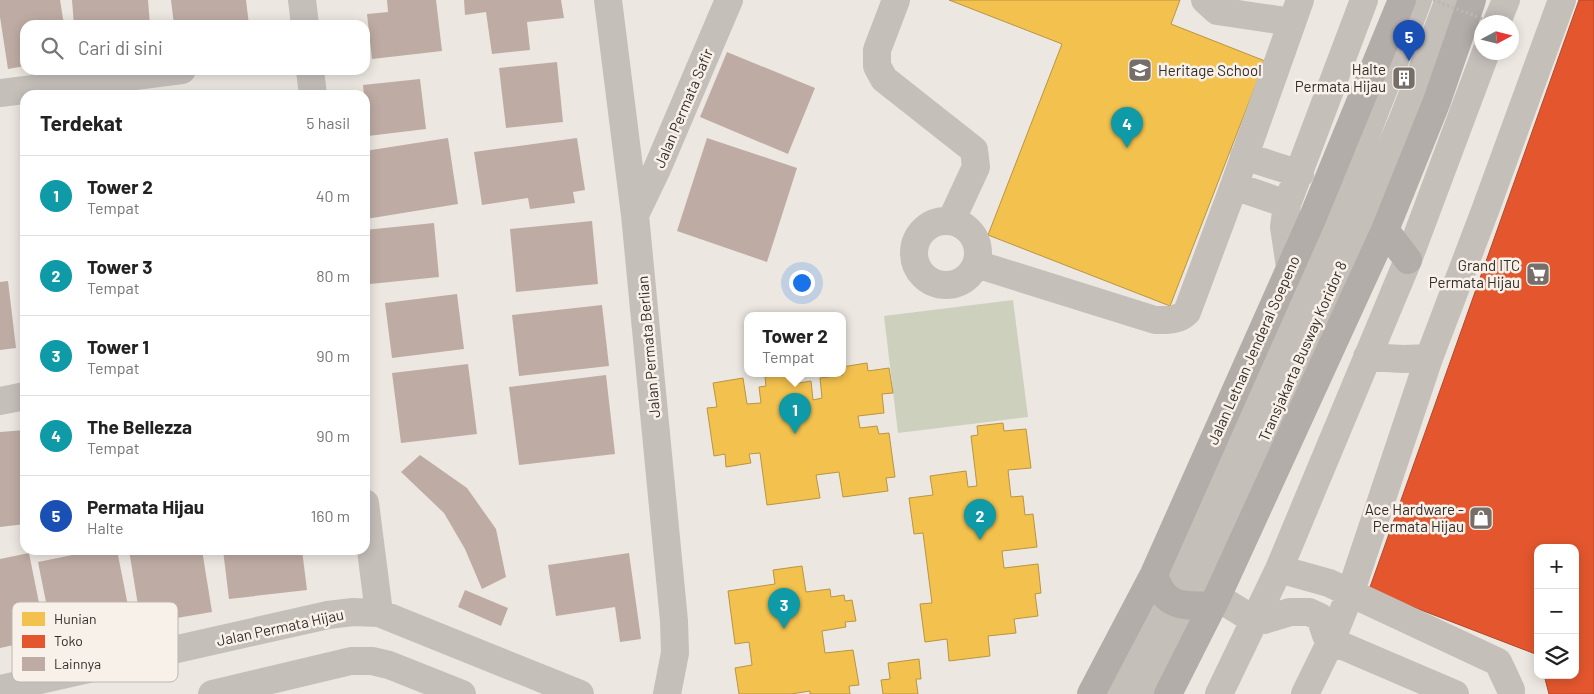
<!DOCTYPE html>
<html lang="id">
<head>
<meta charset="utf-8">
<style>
	:root { --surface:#fff; --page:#f2f2f2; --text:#222; --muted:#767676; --line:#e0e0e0; --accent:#0b8043 }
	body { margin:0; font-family:Barlow,sans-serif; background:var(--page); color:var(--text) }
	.controls { position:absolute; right:15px; bottom:15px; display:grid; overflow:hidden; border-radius:10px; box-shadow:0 2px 12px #0003 }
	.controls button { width:45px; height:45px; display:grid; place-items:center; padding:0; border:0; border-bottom:1px solid var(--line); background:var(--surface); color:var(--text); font:25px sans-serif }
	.compass { position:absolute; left:1474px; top:15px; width:45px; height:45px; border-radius:50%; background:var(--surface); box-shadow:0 2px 12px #0003; rotate:83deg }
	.you { position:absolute; left:801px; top:282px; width:18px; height:18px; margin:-12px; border:4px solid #fff; border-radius:50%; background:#1a73e8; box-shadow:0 0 0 8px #1a73e833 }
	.badge { display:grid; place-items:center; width:32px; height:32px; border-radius:50%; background:var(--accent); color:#fff; font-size:16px; font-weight:700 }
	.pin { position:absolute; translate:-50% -41px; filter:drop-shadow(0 1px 2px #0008) }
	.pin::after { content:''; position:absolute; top:26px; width:18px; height:15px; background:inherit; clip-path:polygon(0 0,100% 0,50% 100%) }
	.popup { position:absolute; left:744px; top:312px; width:102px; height:65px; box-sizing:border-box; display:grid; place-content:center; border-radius:10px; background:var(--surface); filter:drop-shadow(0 1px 4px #0005); font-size:16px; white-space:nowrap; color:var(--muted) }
	.popup b { font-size:19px; color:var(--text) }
	.popup::after { content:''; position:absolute; left:50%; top:100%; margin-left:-10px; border:10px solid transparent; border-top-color:var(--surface) }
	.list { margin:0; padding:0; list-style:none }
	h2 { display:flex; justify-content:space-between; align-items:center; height:65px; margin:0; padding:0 20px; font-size:21px }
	h2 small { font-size:16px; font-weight:400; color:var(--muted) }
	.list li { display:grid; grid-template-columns:32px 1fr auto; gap:15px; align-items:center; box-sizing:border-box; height:80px; padding:0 20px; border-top:1px solid var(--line) }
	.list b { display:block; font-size:19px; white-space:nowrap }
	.list p { margin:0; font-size:16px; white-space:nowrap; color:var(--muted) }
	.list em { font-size:16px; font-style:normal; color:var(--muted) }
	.icon { flex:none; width:28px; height:28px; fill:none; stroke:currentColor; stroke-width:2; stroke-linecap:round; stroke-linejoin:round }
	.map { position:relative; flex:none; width:1594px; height:694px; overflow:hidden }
	.search { position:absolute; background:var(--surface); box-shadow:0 2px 12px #0003; left:20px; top:20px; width:350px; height:55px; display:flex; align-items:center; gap:12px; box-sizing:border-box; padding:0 18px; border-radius:15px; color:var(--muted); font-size:19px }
	.panel { position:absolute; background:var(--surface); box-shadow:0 2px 12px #0003; left:20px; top:90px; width:350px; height:465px; border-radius:15px }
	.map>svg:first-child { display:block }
	.green { fill:#cdd0bc }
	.homes { fill:#f2c14e; stroke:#b99543 }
	.shops { fill:#e4572e; stroke:#b04a2c }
	.building { fill:#beaca4 }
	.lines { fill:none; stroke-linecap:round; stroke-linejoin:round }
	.minor { stroke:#c5bfba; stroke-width:28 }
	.major { stroke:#b3ada9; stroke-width:28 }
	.path-bridge { stroke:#bdb7b3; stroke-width:3; stroke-dasharray:2.5 2.5; stroke-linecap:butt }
	.labels { text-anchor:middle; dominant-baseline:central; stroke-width:5; stroke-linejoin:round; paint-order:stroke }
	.poi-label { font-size:15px; fill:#352d29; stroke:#f8f1e9; text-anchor:end }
	.street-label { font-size:15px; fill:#352d29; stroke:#f8f1e9 }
	.key { fill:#f8f1e9; stroke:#beb6af; stroke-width:1 }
	.key-label { font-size:14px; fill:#352d29 }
</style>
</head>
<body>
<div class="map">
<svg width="1594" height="694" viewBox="0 0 1594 694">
	<rect width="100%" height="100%" fill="#ece7e1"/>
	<path class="green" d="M1013,300L1028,417L898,433L884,316Z"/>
	<path class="homes" d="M949,0H1180L1171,24L1265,61L1170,306L988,235L1062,44Z
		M867,363L868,371L889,368L893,393L882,394L884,413L858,416L860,428L877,426L879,434L889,433L895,477L886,478L888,491L843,497L839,472L816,475L820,498L767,505L760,453L749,454L751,463L726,467L725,454L714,456L707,408L717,407L713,383L743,378L747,404L761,403L759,387L766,386L765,377L791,374L793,384L811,381L813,400L822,398L820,378L843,375L842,367Z
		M1003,423L1004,431L1026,429L1031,468L1008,470L1011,497L1023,496L1025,515L1033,514L1037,547L1002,551L1004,568L1038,564L1041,593L1035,594L1038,616L1014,619L1016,633L988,636L990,656L949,661L947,639L925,642L920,604L932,603L923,533L914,534L909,498L933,495L930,476L966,471L968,487L977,486L971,436L978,435L977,426Z
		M802,566L806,592L830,589L831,597L844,595L845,601L852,600L856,621L845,622L846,627L822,631L825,653L853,650L859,685L849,686L850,694H810V691L791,694H739L735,668L752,665L749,642L735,644L728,591L775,584L773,570Z
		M919,659L921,679H916L918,694H883L881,680L890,679L888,663Z"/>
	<path class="shops" d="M1579,0H1594V694H1549L1544,675H1575V548H1538V655L1369,590Z"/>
	<path class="building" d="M0,0H60L64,25H25V66L8,69L0,17Z
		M72,0H148L150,25H74Z
		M171,0H246L249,25H174Z
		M387,0H436L442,51L372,59L367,14L388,12Z
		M464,0H561L564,18L527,22L530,50L492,54L486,12L465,15Z
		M727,52L815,88L788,154L700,117Z
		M557,62L563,122L506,128L499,68Z
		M420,79L426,129L368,136L365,95H364L363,85Z
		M448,138L458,204L366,219L365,151Z
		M577,138L585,190L573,192L575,203L530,209L528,198L482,205L474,152Z
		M707,138L797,168L767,262L677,231Z
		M592,221L598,284L516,292L510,229Z
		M434,223L439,277L370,284L365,230Z
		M8,281L16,348L0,350V282Z
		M457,294L464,349L392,358L385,303Z
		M602,305L609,366L519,376L512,315Z
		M468,364L477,434L401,443L392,373Z
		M606,375L615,454L519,465L509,387Z
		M25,430V524L0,527V432Z
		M420,455L467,488L496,529L506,577L482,589L465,549L444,513L401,472Z
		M97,550H117L131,621L53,637L38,562Z
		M129,550H202L212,612L141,624Z
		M223,550H302L307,590L229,599Z
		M29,553L46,638L0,648V559Z
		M629,553L641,639L620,642L615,607L556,616L548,565Z
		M465,590L508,608L501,626L458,607Z"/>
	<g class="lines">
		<path class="minor" d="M302,0L305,25
			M608,0L635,215L674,621L675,653L667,694
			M896,0L877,50V66L884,79L974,150L976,167L951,221
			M1205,0L1217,11L1292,22
			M1497,22L1506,0
			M310,70L313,95
			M0,93L182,70
			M1244,156L1300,174
			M1234,186L1287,204
			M635,215L657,169L729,0
			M914 253a32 32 0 1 1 64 0a32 32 0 1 1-64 0Z
			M976,264L1155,320C1167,320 1178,321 1187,312L1234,186L1300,0
			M1290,267L1284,227L1287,204L1364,0
			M1367,357L1403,359L1429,358
			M0,401L25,396
			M365,503L379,613
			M1279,569L1329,583L1498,662L1511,690V694
			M1217,597L1254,620H1264L1290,612H1309L1320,617L1326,635L1331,641L1455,694
			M0,689L328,615L353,612L379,613L580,694
			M212,694L351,661H372L389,665L462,694
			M1120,694C1230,468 1329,235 1418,0
			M1139,694L1188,606L1310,335L1403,119L1449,0
			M1219,694L1279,569L1408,260L1486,52
			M1305,694L1331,641L1350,594L1429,358L1486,208L1562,0"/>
		<path class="major" d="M1385,230L1408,260
			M1154,574C1163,607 1183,607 1213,605
			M1091,694L1154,574L1312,219L1402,0
			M1168,694L1217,597L1385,230L1437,101L1472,0"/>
		<path class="path-bridge" d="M1433,0L1491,22"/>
	</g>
	<defs>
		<g id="school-square" transform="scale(1.25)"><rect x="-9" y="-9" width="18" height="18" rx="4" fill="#756e69" stroke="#f8f1e9"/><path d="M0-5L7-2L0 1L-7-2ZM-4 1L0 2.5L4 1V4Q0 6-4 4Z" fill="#fff"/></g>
		<g id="building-square" transform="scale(1.25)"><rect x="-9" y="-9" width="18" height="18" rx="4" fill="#756e69" stroke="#f8f1e9"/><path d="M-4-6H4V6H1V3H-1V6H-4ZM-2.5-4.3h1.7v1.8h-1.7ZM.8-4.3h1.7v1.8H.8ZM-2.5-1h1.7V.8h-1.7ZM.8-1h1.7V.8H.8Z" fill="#fff"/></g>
		<g id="supermarket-square" transform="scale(1.25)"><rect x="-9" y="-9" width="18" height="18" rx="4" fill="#756e69" stroke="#f8f1e9"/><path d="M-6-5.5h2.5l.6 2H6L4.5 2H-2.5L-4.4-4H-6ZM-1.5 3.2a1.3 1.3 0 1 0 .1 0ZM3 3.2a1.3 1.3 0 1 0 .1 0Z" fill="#fff"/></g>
		<g id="shop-square" transform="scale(1.25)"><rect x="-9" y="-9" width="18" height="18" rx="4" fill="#756e69" stroke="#f8f1e9"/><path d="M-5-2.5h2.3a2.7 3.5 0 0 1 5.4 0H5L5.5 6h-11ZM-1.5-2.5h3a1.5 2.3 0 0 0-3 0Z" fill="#fff"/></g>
	</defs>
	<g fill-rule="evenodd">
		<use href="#school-square" x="1140" y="70"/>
		<use href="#building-square" x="1404" y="78"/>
		<use href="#supermarket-square" x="1538" y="274"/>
		<use href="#shop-square" x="1481" y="518"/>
	</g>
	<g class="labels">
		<g class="poi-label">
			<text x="1386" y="69">Halte<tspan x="1386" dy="17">Permata Hijau</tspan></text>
			<text x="1158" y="70" text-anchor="start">Heritage School</text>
			<text x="1520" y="265">Grand ITC<tspan x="1520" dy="17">Permata Hijau</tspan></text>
			<text x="1464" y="509">Ace Hardware -<tspan x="1464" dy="17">Permata Hijau</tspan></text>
		</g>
		<g class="street-label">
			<text transform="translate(683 108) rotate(-67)">Jalan Permata Safir</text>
			<text transform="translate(648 347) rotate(-95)">Jalan Permata Berlian</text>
			<text transform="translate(1253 350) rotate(-66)">Jalan Letnan Jenderal Soepeno</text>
			<text transform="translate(1302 351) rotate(-66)">Transjakarta Busway Koridor 8</text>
			<text transform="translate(280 627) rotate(-12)">Jalan Permata Hijau</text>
		</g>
	</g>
	<rect x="12" y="602" width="166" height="80" rx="8" class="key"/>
	<rect x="22" y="612" width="23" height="14" fill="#f2c14e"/>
	<rect x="22" y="635" width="23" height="13" fill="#e4572e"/>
	<rect x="22" y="657" width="23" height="14" fill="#beaca4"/>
	<g class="key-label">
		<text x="54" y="624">Hunian</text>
		<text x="54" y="646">Toko</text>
		<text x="54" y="669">Lainnya</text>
	</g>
</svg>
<div class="controls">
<button>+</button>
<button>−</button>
<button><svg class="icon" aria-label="layers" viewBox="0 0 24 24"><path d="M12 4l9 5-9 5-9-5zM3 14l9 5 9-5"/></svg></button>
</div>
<svg class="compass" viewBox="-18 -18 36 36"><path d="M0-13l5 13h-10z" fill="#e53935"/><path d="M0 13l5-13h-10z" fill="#767676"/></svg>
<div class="you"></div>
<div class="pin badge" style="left:795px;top:434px;background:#0f9aa8">1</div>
<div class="popup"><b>Tower 2</b>Tempat</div>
<div class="pin badge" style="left:980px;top:540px;background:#0f9aa8">2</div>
<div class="pin badge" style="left:784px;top:629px;background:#0f9aa8">3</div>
<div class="pin badge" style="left:1127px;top:148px;background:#0f9aa8">4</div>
<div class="pin badge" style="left:1409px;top:61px;background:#1a4fb4">5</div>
<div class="search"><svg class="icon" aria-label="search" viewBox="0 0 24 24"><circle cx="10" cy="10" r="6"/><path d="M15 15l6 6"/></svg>Cari di sini</div>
<section class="panel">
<h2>Terdekat<small>5 hasil</small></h2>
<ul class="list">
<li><span class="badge" style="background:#0f9aa8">1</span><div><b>Tower 2</b><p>Tempat</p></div><em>40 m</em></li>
<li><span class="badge" style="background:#0f9aa8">2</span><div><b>Tower 3</b><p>Tempat</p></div><em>80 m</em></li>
<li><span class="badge" style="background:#0f9aa8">3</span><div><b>Tower 1</b><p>Tempat</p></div><em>90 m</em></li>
<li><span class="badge" style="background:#0f9aa8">4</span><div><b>The Bellezza</b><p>Tempat</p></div><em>90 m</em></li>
<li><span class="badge" style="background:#1a4fb4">5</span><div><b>Permata Hijau</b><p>Halte</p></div><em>160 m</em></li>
</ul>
</section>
</div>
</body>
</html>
